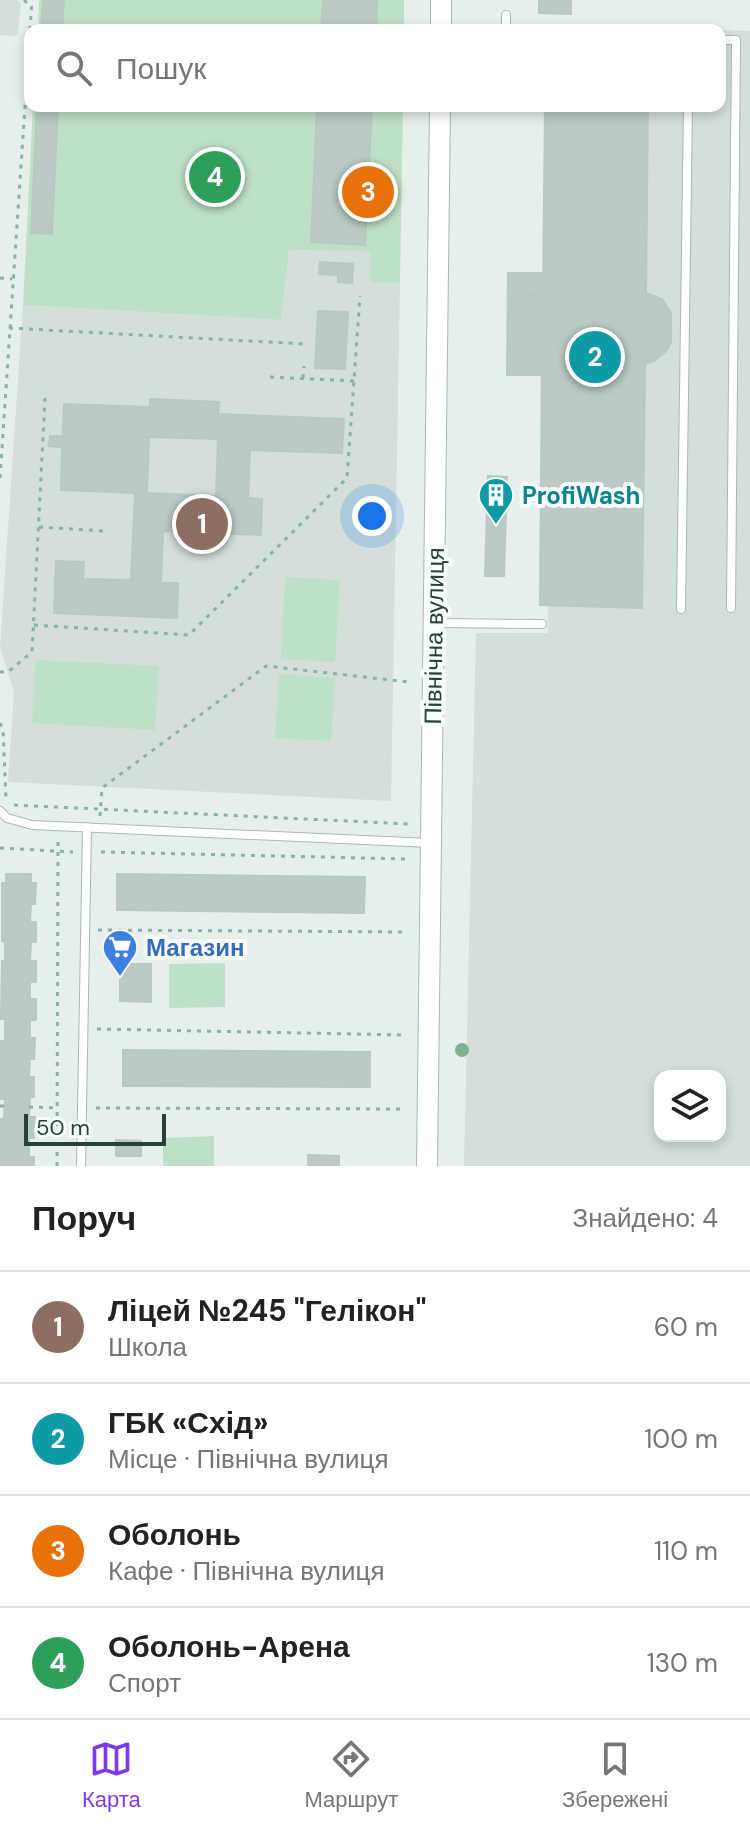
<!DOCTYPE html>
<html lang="uk">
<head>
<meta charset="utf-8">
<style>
	:root { --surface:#fff; --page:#f2f2f2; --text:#222; --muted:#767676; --line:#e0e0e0; --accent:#7c3aed }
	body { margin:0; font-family:"DM Sans",sans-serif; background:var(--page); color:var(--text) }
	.controls { position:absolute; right:24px; bottom:24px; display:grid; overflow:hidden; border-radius:16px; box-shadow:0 4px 12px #0003 }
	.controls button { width:72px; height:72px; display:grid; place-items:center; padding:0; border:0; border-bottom:2px solid var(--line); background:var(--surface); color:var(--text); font:40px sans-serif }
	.scale { position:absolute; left:24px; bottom:20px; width:142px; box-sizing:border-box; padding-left:8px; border:4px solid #24423a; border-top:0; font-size:22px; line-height:28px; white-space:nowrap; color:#24423a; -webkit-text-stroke:6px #f7fbf9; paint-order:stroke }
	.you { position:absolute; left:372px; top:516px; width:28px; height:28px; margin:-20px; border:6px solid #fff; border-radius:50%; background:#1a73e8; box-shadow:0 0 0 12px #1a73e833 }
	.badge { display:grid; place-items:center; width:52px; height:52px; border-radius:50%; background:var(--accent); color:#fff; font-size:26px; font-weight:700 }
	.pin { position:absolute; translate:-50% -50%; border:4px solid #fff; box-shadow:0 2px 8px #0006 }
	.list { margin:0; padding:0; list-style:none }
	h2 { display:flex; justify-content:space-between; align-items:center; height:104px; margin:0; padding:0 32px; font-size:34px }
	h2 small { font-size:26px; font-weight:400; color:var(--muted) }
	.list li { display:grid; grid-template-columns:52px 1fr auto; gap:24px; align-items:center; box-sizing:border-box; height:112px; padding:0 32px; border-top:2px solid var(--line) }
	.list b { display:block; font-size:30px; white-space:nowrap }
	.list p { margin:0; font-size:26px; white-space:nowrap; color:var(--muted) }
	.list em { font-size:26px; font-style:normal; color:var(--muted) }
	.icon { flex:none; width:44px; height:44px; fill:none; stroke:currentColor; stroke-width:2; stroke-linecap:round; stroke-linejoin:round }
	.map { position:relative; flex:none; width:750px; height:1166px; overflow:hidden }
	.search { position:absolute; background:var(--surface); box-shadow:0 4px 12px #0003; left:24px; right:24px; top:24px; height:88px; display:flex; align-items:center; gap:20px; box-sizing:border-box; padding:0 28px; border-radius:16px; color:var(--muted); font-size:30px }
	.sheet { height:552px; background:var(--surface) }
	nav { display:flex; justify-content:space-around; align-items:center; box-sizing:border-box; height:112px; border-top:2px solid var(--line); background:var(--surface); font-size:22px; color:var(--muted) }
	nav a { display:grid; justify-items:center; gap:4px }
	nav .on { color:var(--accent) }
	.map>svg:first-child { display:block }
	.built { fill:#d4dfda; fill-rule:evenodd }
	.green { fill:#bfe0c8 }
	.building { fill:#bbcac4; stroke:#b8c9c2; stroke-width:2; fill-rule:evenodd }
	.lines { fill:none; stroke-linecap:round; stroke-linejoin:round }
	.service-casing { stroke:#a8b8b2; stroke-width:10 }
	.tertiary-casing { stroke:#a8b8b2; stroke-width:22 }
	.path { stroke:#86b3a5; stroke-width:3; stroke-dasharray:4 6; stroke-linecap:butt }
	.service { stroke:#fff; stroke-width:8 }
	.tertiary { stroke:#fff; stroke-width:20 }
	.tree { fill:#80af93 }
	.labels { text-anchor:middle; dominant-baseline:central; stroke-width:8; stroke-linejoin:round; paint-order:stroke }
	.culture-label { font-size:24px; font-weight:bold; fill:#0d838f; stroke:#f7fbf9; text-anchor:start }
	.street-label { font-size:24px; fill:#24423a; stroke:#f7fbf9 }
	.shop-label { font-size:24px; font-weight:bold; fill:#366cbe; stroke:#f7fbf9; text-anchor:start }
</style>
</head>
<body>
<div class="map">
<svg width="750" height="1166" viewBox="0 0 750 1166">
	<rect width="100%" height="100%" fill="#e6efeb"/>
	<path class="built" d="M0,0H17L21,3L18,33L15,36L0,35Z
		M720,30L750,31V1166H464L476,633H548V606L540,605L542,376L507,375L508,273L543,272L545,106H720ZM660,1076H720V1136H660Z
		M289,250L371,252V281L400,283L391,801L8,782L14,692L0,647L23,305L281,320Z"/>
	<path class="green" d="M39,0H404V30H38Z
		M33,106H403L400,283L370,282L371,252L289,250L281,320L23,305Z
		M285,577L340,580L335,662L281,659Z
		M36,660L159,666L155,730L32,723Z
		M279,674L335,678L331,741L275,738Z
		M225,963V1007L169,1008V964Z
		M214,1136V1166H163V1138Z"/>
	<path class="building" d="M43,0H64L62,30H41Z
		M323,0H377L376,30H321Z
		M539,0H571V14L539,13Z
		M37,106H58L52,234L31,233Z
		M317,106H372L365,245L311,242Z
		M545,106H648L646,293L662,299L671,313V342L666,351L654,361L645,364L642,608L540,605L542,359L525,354L517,342V310L520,303L533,293L543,292Z
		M320,262L353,264L352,283L338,282V275L319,274Z
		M508,273H543V292L526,297L517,310V342L525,354L542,359V375H507Z
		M318,311L348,312L345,369L315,368Z
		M150,399L219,402L218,414L344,419L342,453L250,450L248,498L262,499L261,535L163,531L161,583H178L177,618L54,613L56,561L84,562L83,579L131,580L135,493L61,490L62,447L49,446L50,436H63L64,404L150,407ZM149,437L218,439L216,496L147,493Z
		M488,476L507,477L504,576H485Z
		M6,874H31V883H36L35,904H31L30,922H36V942H31L30,961H36V982H30V999H36V1020H30V1038H35L34,1059H30L29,1077H34V1097H30L29,1117H35L34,1138H29V1157H34V1166H0V1119H4L5,1099H0V1041H5V1019H1L2,961H5V942L2,941V883H6Z
		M117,874L365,877L364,913L117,910Z
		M120,964H151V1002L120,1001Z
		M123,1050L370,1052V1087L123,1086Z
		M116,1140L141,1141V1156H116Z
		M308,1155L339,1156V1166H308Z"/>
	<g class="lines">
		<g class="service-casing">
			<path id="service" d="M506,30V15
				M720,40H736L731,608
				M681,609L688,106
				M435,623L542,624
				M0,811L7,818L32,825L430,843
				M81,1166L87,827"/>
		</g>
		<g class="tertiary-casing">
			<path id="tertiary" d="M441,30V0
				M427,1166L440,106"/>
		</g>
		<path class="path" d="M24,0L32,8
			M30,30L32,0
			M0,278L12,279
			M9,328L305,344
			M270,377L354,381
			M303,378L304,366
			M0,478L30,32
			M39,527L103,531
			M34,625L189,635L347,478L360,296
			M0,672H8L32,652L45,398
			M0,723L3,730L6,800
			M14,805L409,824
			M100,816L102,788L266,666L409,682
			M0,848L73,852
			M101,852L409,859
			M98,930L407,932
			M97,1029L405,1035
			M0,1106H4
			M29,1107L57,1108
			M96,1108L404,1109
			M57,1166L58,838"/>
		<use href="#service" class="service"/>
		<use href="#tertiary" class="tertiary"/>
	</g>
	<circle class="tree" cx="462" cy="1050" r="7"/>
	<defs>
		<g id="building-pin" transform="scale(1.8)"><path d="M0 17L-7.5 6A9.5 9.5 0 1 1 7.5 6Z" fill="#0f9aa8" stroke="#f7fbf9"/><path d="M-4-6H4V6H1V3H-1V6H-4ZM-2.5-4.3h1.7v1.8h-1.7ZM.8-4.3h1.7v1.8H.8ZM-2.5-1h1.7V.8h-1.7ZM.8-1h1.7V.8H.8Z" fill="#fff"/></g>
		<g id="supermarket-pin" transform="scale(1.8)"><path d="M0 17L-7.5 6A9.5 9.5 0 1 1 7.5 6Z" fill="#3f7fe0" stroke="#f7fbf9"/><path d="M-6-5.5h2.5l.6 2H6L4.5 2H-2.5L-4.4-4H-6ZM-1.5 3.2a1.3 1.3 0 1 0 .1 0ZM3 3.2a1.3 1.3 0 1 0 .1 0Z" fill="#fff"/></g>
	</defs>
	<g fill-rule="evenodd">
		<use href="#building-pin" x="496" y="495"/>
		<use href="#supermarket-pin" x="120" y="947"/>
	</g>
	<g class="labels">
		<g class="culture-label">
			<text x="522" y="495">ProfiWash</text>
		</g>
		<g class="street-label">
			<text transform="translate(434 636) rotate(-89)">Північна вулиця</text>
		</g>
		<g class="shop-label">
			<text x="146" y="947">Магазин</text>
		</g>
	</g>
</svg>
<div class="controls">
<button><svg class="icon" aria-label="layers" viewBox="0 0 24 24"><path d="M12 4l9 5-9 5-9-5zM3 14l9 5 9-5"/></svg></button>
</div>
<div class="scale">50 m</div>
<div class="you"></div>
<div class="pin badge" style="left:202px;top:524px;background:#8d6e63">1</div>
<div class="pin badge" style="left:595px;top:357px;background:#0f9aa8">2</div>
<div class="pin badge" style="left:368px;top:192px;background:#e8710a">3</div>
<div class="pin badge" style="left:215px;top:177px;background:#2e9e5b">4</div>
<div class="search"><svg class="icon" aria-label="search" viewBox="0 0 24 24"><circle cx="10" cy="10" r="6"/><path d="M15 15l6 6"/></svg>Пошук</div>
</div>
<section class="sheet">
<h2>Поруч<small>Знайдено: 4</small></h2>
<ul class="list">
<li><span class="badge" style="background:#8d6e63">1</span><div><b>Ліцей №245 &quot;Гелікон&quot;</b><p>Школа</p></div><em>60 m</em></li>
<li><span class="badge" style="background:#0f9aa8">2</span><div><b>ГБК «Схід»</b><p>Місце · Північна вулиця</p></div><em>100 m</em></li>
<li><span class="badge" style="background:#e8710a">3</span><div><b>Оболонь</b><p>Кафе · Північна вулиця</p></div><em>110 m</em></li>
<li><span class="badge" style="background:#2e9e5b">4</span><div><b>Оболонь-Арена</b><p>Спорт</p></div><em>130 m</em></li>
</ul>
</section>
<nav>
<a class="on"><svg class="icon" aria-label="map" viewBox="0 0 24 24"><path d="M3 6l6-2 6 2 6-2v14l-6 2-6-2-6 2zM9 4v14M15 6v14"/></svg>Карта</a>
<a><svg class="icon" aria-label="directions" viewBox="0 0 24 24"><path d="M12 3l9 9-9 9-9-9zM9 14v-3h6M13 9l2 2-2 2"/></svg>Маршрут</a>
<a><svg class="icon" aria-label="saved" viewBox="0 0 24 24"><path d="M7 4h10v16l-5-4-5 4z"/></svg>Збережені</a>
</nav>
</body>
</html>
